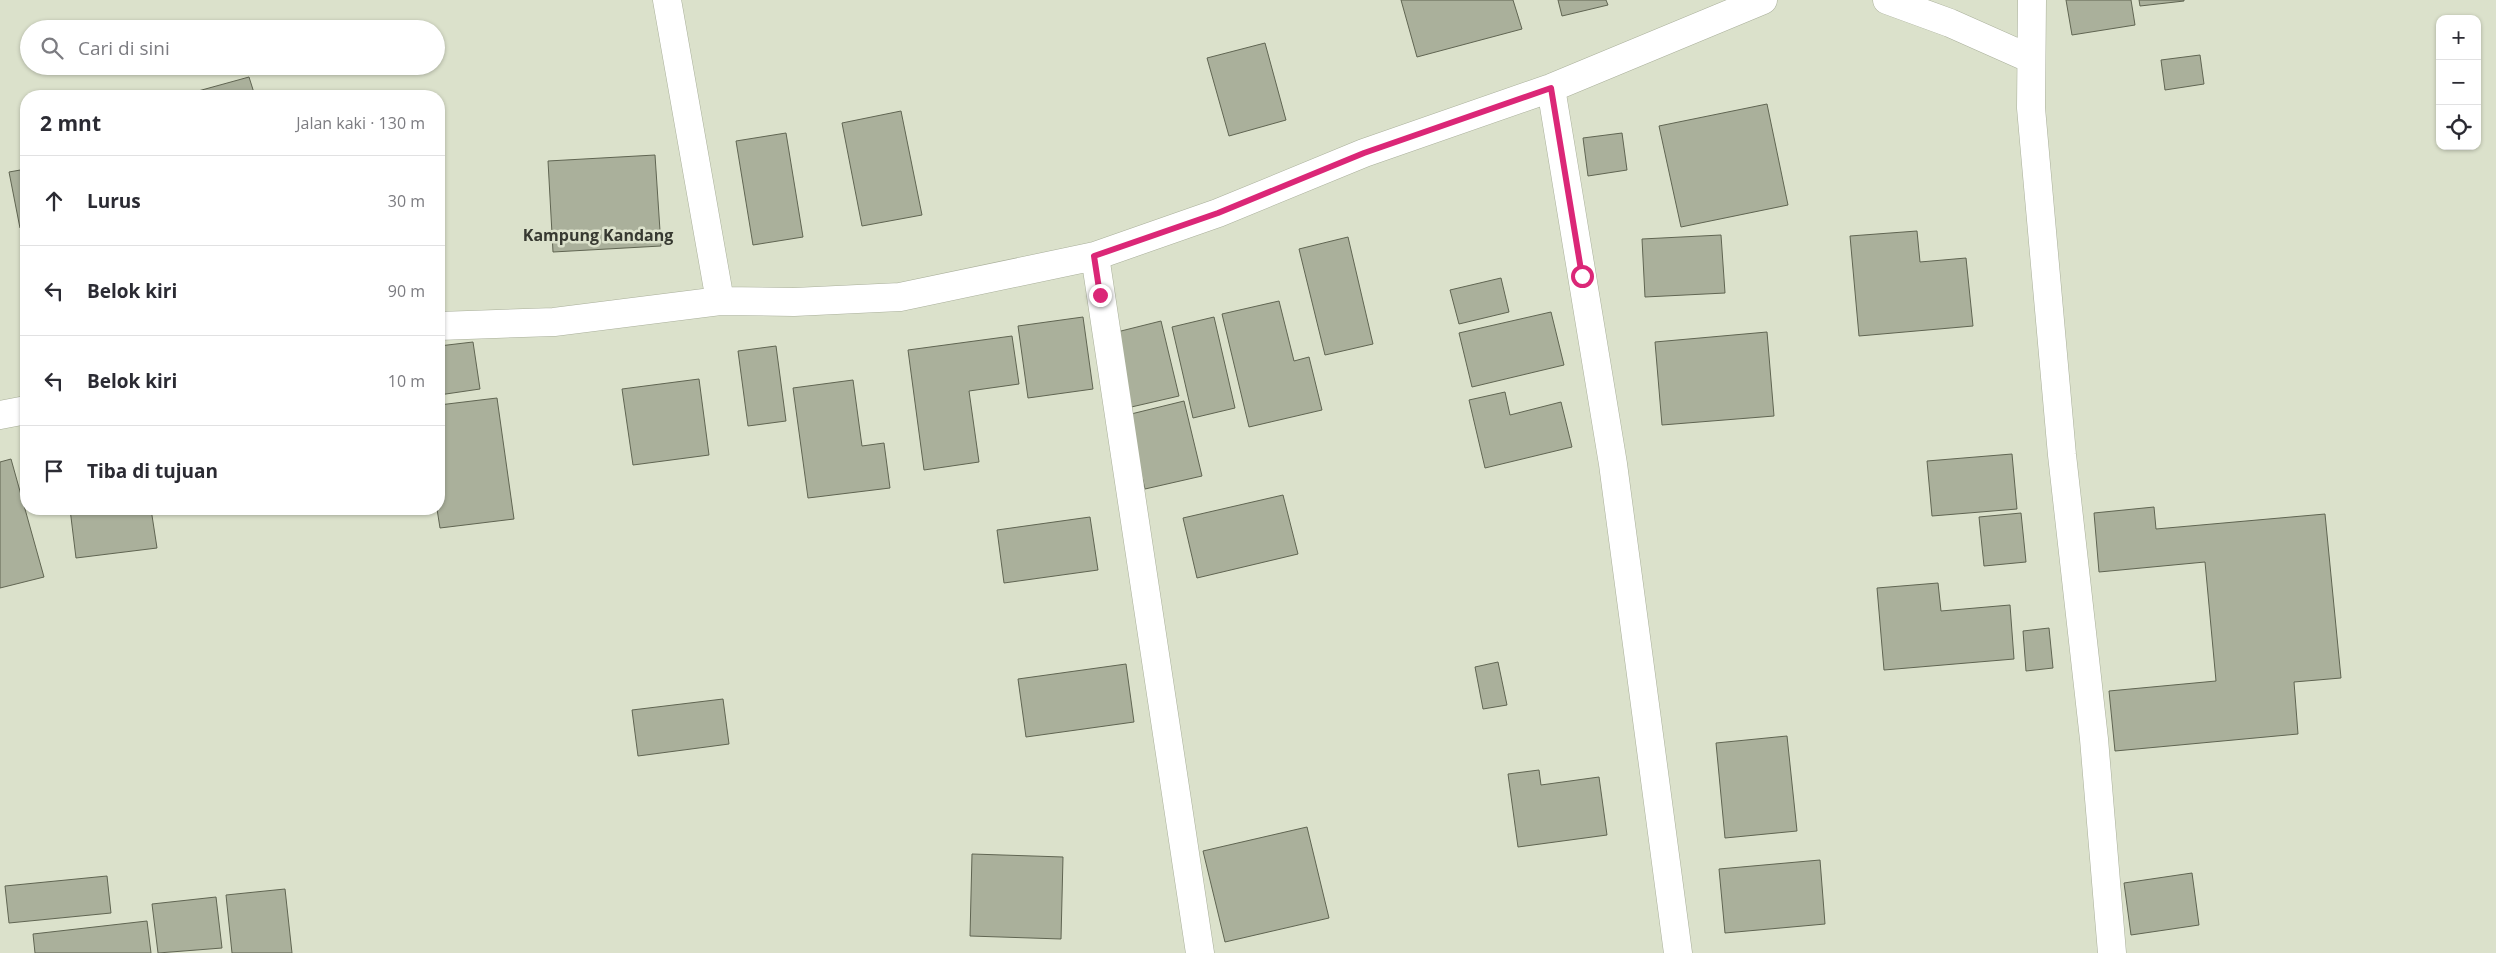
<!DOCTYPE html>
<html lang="id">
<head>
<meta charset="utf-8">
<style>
	:root { --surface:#fff; --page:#f7f7f7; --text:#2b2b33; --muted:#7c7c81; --line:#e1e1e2 }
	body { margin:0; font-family:"Open Sans",sans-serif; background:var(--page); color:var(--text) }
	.controls { position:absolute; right:15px; top:15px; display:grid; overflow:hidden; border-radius:10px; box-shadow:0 1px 4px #0004 }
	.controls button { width:45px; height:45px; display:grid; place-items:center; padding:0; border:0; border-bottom:1px solid var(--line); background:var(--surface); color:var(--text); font:25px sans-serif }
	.stop { position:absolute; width:15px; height:15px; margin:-11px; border:4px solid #db2777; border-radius:50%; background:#fff }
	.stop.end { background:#db2777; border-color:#fff; box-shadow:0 1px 5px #0008 }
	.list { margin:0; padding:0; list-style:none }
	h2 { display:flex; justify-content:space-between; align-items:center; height:65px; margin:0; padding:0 20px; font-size:21px }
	h2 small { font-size:16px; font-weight:400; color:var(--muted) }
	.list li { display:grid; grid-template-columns:32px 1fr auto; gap:15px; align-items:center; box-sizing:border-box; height:90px; padding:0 20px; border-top:1px solid var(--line) }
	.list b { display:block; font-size:19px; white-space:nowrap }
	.list em { font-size:16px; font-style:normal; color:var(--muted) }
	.icon { flex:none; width:28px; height:28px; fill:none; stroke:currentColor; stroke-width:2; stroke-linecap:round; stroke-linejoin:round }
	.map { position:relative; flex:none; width:2496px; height:953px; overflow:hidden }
	.search { position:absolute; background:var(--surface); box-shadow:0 1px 4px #0004; left:20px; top:20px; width:425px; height:55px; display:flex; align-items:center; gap:12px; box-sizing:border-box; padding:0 18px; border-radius:28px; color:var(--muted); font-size:19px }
	.panel { position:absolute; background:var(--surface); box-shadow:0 1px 4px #0004; left:20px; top:90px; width:425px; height:425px; border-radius:20px }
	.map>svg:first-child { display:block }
	.building { fill:#aab09b; stroke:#606552 }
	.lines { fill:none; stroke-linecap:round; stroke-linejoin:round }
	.minor-casing { stroke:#a9af9a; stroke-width:29 }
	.minor { stroke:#fff; stroke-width:28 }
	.route { stroke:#db2777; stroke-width:6 }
	.labels { text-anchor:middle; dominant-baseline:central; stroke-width:5; stroke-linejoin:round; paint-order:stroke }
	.quarter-label { font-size:16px; font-weight:bold; fill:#373931; stroke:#dbe1cb }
</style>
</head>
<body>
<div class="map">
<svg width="2496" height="953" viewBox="0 0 2496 953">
	<rect width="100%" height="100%" fill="#dbe1cb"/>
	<path class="building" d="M1401,0H1513L1522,29L1417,57Z
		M1558,0H1606L1608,5L1562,16Z
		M2066,0H2131L2135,25L2072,35Z
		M2139,0H2184V1L2140,6Z
		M1265,43L1286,120L1229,136L1207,58Z
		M2200,55L2204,84L2165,90L2161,60Z
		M249,77L255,96H180Z
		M1767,104L1788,205L1681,227L1659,126Z
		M901,111L922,215L862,226L842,123Z
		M786,133L803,237L753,245L736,141Z
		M1622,133L1627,170L1588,176L1583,138Z
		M655,155L661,246L553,252L548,161Z
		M26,169V227L20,228L9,172Z
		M1917,231L1920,262L1966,258L1973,326L1859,336L1850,236Z
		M1721,235L1725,293L1645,297L1642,239Z
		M1348,237L1373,344L1325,355L1299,249Z
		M1501,278L1509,312L1459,324L1450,290Z
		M1279,301L1294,361L1309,357L1322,410L1249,427L1222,314Z
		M1551,312L1564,365L1472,387L1459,333Z
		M1083,317L1093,389L1028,398L1018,326Z
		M1214,317L1235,408L1193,418L1172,327Z
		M1161,321L1179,396L1127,408L1109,334Z
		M1767,332L1774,416L1662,425L1655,342Z
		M1012,336L1019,384L969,391L979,462L924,470L908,350Z
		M473,342L480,389L439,395V346Z
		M776,346L786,421L748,426L738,351Z
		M699,379L709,455L633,465L622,389Z
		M853,380L862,446L884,443L890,488L808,498L793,388Z
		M1505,392L1510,415L1561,402L1572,447L1485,468L1469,400Z
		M497,398L514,519L440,528L437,509L439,405Z
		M1184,401L1202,476L1145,489L1127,415Z
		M2012,454L2017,509L1932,516L1927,461Z
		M11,459L44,577L0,588V462Z
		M1283,495L1298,554L1197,578L1183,518Z
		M2154,507L2156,529L2325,514L2341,678L2294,682L2298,734L2115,751L2109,691L2216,681L2205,562L2099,572L2094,513Z
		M70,509H151L157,548L76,558Z
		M2021,513L2026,562L1984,566L1979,517Z
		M1090,517L1098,570L1004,583L997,530Z
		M1938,583L1941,611L2010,605L2014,659L1884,670L1877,588Z
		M2049,628L2053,668L2026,671L2023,631Z
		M1498,662L1507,705L1483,709L1475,667Z
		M1126,664L1134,722L1026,737L1018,679Z
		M723,699L729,744L638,756L632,710Z
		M1787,736L1797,831L1725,838L1716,743Z
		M1539,770L1541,785L1599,777L1607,835L1518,847L1508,774Z
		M1307,827L1329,918L1225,942L1203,851Z
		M972,854L1063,857L1061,939L970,936Z
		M1820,860L1825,924L1725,933L1719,869Z
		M2192,873L2199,925L2131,935L2124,883Z
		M107,876L111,913L9,923L5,886Z
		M285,889L292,953H232L226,895Z
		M216,897L222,948L158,953L152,904Z
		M147,921L151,953H35L33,934Z"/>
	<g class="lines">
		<g class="minor-casing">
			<path id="minor" d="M667,0L720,301L794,302L900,297L1095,256L1218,213L1364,153L1551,88L1763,0
				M1887,0L1950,23L2031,59
				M2032,0L2031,108L2062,455L2094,739L2112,953
				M1551,88L1613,464L1678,953
				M1095,256L1200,953
				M439,326L554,322L720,301
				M0,415L26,410"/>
		</g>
		<use href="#minor" class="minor"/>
	</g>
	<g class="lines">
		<path class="route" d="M1100,295L1094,256L1218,213L1364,153L1551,88L1582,276"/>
	</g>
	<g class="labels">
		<g class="quarter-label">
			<text x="598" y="235">Kampung Kandang</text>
		</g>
	</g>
</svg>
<div class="controls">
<button>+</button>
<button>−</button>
<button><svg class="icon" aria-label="locate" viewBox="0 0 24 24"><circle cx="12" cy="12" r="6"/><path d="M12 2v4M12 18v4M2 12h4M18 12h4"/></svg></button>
</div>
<div class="stop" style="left:1582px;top:276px"></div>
<div class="stop end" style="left:1100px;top:295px"></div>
<div class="search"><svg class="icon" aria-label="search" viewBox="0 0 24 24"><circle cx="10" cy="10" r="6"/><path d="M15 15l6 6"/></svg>Cari di sini</div>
<section class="panel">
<h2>2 mnt<small>Jalan kaki · 130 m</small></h2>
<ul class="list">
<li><svg class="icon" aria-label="ahead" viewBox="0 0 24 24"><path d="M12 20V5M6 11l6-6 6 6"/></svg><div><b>Lurus</b></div><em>30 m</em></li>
<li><svg class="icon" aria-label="left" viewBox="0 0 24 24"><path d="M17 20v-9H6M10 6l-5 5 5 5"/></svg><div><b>Belok kiri</b></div><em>90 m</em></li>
<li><svg class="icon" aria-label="left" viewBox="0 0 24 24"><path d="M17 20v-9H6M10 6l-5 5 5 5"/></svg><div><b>Belok kiri</b></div><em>10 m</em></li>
<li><svg class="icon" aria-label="arrive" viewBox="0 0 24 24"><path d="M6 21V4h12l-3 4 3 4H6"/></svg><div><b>Tiba di tujuan</b></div></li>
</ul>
</section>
</div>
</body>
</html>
